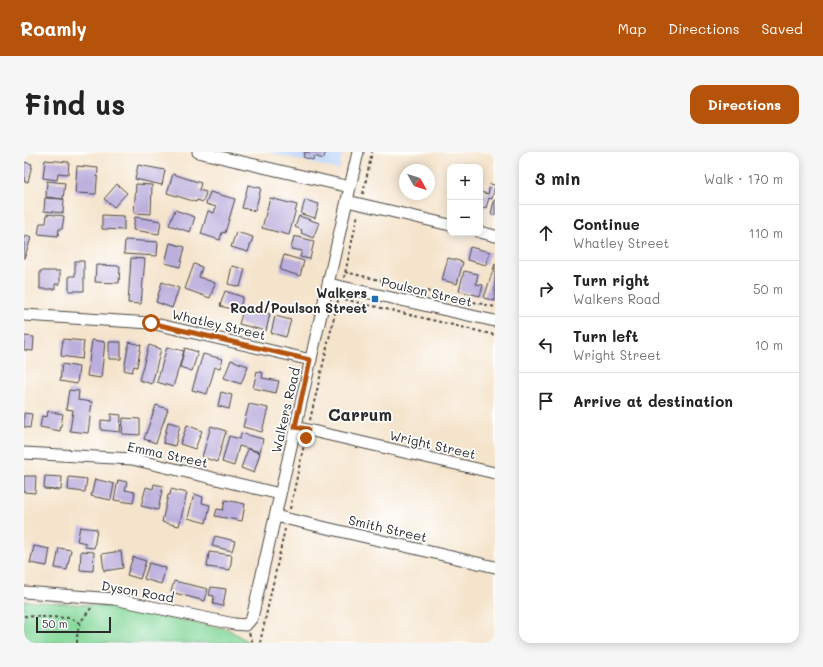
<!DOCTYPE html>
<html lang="en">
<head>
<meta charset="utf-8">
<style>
	:root { --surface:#fff; --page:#f6f6f6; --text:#222; --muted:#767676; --line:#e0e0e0; --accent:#b45309 }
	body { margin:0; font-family:Mali,sans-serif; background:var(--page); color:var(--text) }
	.controls { position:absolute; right:12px; top:12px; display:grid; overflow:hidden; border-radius:8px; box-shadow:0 2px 10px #0003 }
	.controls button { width:36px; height:36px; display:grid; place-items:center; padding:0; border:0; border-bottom:1px solid var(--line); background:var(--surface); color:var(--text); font:20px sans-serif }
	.compass { position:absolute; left:375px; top:12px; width:36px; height:36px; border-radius:50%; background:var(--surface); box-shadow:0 2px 10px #0003; rotate:129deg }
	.scale { position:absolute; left:12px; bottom:10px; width:75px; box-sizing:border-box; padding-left:4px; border:2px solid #2b2b2b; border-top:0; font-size:11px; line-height:14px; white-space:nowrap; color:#2b2b2b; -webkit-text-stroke:3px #fff; paint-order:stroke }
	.stop { position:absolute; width:12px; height:12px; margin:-9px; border:3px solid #b45309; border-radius:50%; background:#fff }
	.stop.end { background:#b45309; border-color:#fff; box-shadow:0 1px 4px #0008 }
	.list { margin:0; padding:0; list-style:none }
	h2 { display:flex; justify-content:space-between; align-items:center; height:52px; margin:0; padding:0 16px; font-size:17px }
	h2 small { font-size:13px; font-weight:400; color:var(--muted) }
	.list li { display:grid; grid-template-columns:26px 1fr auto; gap:12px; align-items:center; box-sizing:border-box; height:56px; padding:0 16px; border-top:1px solid var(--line) }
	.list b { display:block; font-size:15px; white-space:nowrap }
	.list p { margin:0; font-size:13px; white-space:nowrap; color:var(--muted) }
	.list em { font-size:13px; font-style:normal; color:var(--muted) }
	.icon { flex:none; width:22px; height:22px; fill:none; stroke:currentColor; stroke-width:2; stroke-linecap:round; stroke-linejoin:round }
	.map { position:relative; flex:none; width:471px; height:491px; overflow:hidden; border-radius:12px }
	header { display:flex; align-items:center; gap:24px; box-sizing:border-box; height:56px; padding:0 20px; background:var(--accent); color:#fff }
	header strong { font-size:19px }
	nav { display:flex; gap:22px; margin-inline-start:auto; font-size:14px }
	.intro { display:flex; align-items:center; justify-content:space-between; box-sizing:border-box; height:96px; padding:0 24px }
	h1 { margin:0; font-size:28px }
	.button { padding:10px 18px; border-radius:12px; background:var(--accent); color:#fff; font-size:14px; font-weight:700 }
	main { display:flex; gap:24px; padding:0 24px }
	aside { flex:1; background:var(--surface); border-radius:12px; box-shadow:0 2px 10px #0003 }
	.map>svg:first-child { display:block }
	.built { fill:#c9dcf9 }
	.green { fill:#83d799; stroke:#578162 }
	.building { fill:#bcafdd }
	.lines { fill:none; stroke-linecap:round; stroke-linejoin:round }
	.street-casing { stroke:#494743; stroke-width:13 }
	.path { stroke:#494743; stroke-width:2; stroke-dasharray:3 3; stroke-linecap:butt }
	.street { stroke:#fff; stroke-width:11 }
	.route { stroke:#b45309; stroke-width:5 }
	.poi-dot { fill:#1f6fb2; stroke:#fff; stroke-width:1.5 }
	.labels { text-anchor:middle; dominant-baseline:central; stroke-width:3.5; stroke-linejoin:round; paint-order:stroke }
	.street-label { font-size:13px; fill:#2b2b2b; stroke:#fff }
	.poi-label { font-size:13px; font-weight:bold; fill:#2b2b2b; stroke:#fff; text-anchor:end }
	.district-label { font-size:17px; font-weight:bold; fill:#2b2b2b; stroke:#fff }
</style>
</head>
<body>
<header>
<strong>Roamly</strong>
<nav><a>Map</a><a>Directions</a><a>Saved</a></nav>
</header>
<div class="intro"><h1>Find us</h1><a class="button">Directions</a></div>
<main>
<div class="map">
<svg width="471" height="491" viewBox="0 0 471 491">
	<rect width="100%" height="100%" fill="#fff"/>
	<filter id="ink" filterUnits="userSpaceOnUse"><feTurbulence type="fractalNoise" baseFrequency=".025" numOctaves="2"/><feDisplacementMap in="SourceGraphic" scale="8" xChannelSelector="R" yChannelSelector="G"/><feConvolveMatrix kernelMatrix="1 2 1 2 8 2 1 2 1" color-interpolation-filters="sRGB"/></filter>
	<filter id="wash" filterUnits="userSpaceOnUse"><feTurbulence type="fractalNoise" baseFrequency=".012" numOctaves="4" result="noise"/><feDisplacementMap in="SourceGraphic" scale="16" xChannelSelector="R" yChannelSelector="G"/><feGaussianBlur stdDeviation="0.9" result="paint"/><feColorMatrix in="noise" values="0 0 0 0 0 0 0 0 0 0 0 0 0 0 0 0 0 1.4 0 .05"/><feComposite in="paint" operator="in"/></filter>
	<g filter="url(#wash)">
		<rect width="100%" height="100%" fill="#f5e4cc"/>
		<path class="built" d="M242,0H319L315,18Z"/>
		<path class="green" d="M0,449L83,454L204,477L226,491H0Z"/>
		<g id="blocks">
			<path class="building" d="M281,0H302L299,7L290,4L289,8L279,5Z
				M21,8L45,10L44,22L34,21L33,28L19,26Z
				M0,10L8,12L4,30L0,29Z
				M114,13L141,18L138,33L111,27Z
				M53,14L74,16L72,42L51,41Z
				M149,22L177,31L175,38L182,40L179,50L173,48L172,50L143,41Z
				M23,29L41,31L39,47L22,45Z
				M93,32L103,41L90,55L80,47Z
				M112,32L128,33L127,62L110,61Z
				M466,32L471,33L468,47L465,46L462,56L456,54V40L464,42Z
				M224,33L237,36L231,59L218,56Z
				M186,40L211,47L201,81L198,80L196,88L177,82L184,59L190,61L192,55L182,52Z
				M21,46L40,47L39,61L20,59Z
				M246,46L273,53L265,83L238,76Z
				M281,48L295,52L291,66L277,62Z
				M470,48H471V63L467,62Z
				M151,58L171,65L166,80L145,73Z
				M23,62L40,64L38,77H35L34,84L14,82L16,71H22Z
				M78,63L100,64V78L78,77Z
				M275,64L295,71L289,86L277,81L278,78L271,75Z
				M111,65L137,69L135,82L109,78Z
				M212,80L229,85L224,100L207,95Z
				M0,83L7,86L0,107Z
				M270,84L290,89L286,107L276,105L278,99L267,97Z
				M101,88L134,90L133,104L100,102Z
				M146,91L161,95L156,115L141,111Z
				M446,95L466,100L462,113L443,108Z
				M260,103L280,109L276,124L256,118Z
				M107,106L121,107L117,152L104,151Z
				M424,106L439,110L433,132L418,128Z
				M51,109H60V139H45V124H51Z
				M170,112L178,115L175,125L191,131L186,146L161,137Z
				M471,112V149L460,146Z
				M72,113L96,114L95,131L71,130Z
				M208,114L221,117L216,135L204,132Z
				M16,119H36V132H31V137H16Z
				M440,119L454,122L452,132L459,133L456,144L435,139Z
				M138,130L155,136L148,156L132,150Z
				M201,139L219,145L215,159L196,154Z
				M220,155L246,162L242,179L215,172Z
				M251,164L267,168L262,185L247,181Z
				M0,184L10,185L9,199L0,198Z
				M39,187L60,189L58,207L37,204Z
				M68,188L81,190L77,226L63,224Z
				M85,190H97V207H85Z
				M105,190L117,193L113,215L110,214L108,220L100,218Z
				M125,193L137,197L128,232L115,228Z
				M143,195L160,199L149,235L133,230Z
				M161,196L174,200L168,219L156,215Z
				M179,202L199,207L196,216L191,215L183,242L168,238Z
				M207,208L224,214L217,232L200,226Z
				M38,212L55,215L53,232L36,229Z
				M233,219L239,221L238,226L255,229L252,241L229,236Z
				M45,238L55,239L54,248L68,250L64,281L46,279L49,258L42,257Z
				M197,240L208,243L205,257L194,254Z
				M225,252L244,256L238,280L219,275Z
				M132,253L144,257L132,291L120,287Z
				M24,259L39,262L36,279L16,275L18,264L23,265Z
				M0,261L8,262L6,276L0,275Z
				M87,262L97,263L96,280L77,278V268L87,269Z
				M99,266L116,267V283L98,282Z
				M144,270L156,273L151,294L139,291Z
				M163,273L178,279L171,297L156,292Z
				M187,274L202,279L193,310L178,305Z
				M217,281L239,287L236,300L215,294L210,314L198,310L205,284L216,287Z
				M224,297L236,301L230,321L217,316Z
				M0,324H12L11,341L0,340Z
				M21,324L38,325L37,338L20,337Z
				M45,325L63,327L61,340L44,338Z
				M71,327L90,332L87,348L67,344Z
				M94,328L103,330L101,338L111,340L109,351L90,348Z
				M130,332L139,334L134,358L117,354L122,335L129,337Z
				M147,337L163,341L155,374L138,370L144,343H146Z
				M170,342L179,345L178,351L186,353L182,371L164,366Z
				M201,348L221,352L218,369L191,364L193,357L199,358Z
				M56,375L73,377L70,396L61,395L62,391L53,389Z
				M191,384L211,389L208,399L188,394Z
				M10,394L26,397L23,414L6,411Z
				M35,396L47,398L43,418L31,416Z
				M57,399L70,400L69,419L56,418Z
				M97,399L99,416L80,419L78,402Z
				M185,400L208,403L206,418L183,415Z
				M109,405L122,409L116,427L103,423Z
				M125,411L142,416L137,432L120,427Z
				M150,429L184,437L181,449L147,440Z
				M187,435L202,437L199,454L189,452L190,444L185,443Z"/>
		</g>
	</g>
	<g filter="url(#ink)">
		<use href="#blocks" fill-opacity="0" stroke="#494743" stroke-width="1"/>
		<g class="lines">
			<g class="street-casing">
				<path id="street" d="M174,0L326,35
					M323,49L426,73
					M456,80L471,84
					M305,132L471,169
					M0,163L127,171L287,208
					M271,275L471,321
					M0,301L108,307L256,342
					M251,364L471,415
					M0,440L90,447L210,472L222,473L228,466L334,0"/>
			</g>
			<path class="path" d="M339,42L348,0
				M321,120L471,155
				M320,126L334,62
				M315,146L471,183
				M286,268L315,144
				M266,357L281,288
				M0,464L46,466L56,471
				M225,481L229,491
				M53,491C53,472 57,469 68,455
				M236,491L261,377"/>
			<use href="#street" class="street"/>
		</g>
	</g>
	<g class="lines" filter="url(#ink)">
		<path class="route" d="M127,171L286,208L271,275L284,277L282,286"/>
	</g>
	<rect class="poi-dot" x="347" y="143" width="8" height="8" rx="2"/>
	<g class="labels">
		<g class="street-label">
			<text transform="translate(403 139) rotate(13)">Poulson Street</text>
			<text transform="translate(195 172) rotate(13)">Whatley Street</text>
			<text transform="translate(261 258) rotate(-77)">Walkers Road</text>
			<text transform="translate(409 292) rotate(13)">Wright Street</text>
			<text transform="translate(144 302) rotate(12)">Emma Street</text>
			<text transform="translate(364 376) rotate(13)">Smith Street</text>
			<text transform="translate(114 439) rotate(10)">Dyson Road</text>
		</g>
		<g class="poi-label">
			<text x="343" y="140">Walkers<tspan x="343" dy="15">Road/Poulson Street</tspan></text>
		</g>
		<g class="district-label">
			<text x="336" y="262">Carrum</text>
		</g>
	</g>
</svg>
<div class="controls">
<button>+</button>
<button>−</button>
</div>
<svg class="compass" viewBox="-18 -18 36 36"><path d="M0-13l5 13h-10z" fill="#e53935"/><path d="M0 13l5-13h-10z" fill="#767676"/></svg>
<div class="scale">50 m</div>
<div class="stop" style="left:127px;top:171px"></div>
<div class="stop end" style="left:282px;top:286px"></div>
</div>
<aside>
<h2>3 min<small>Walk · 170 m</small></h2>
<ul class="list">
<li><svg class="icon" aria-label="ahead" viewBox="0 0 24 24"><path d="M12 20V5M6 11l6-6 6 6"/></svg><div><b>Continue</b><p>Whatley Street</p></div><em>110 m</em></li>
<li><svg class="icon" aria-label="right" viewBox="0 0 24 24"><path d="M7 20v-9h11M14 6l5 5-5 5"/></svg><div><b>Turn right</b><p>Walkers Road</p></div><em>50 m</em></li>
<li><svg class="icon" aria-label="left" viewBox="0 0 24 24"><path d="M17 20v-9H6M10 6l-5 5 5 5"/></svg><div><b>Turn left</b><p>Wright Street</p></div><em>10 m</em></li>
<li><svg class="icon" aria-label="arrive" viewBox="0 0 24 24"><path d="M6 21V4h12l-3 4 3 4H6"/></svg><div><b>Arrive at destination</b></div></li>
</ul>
</aside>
</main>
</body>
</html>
